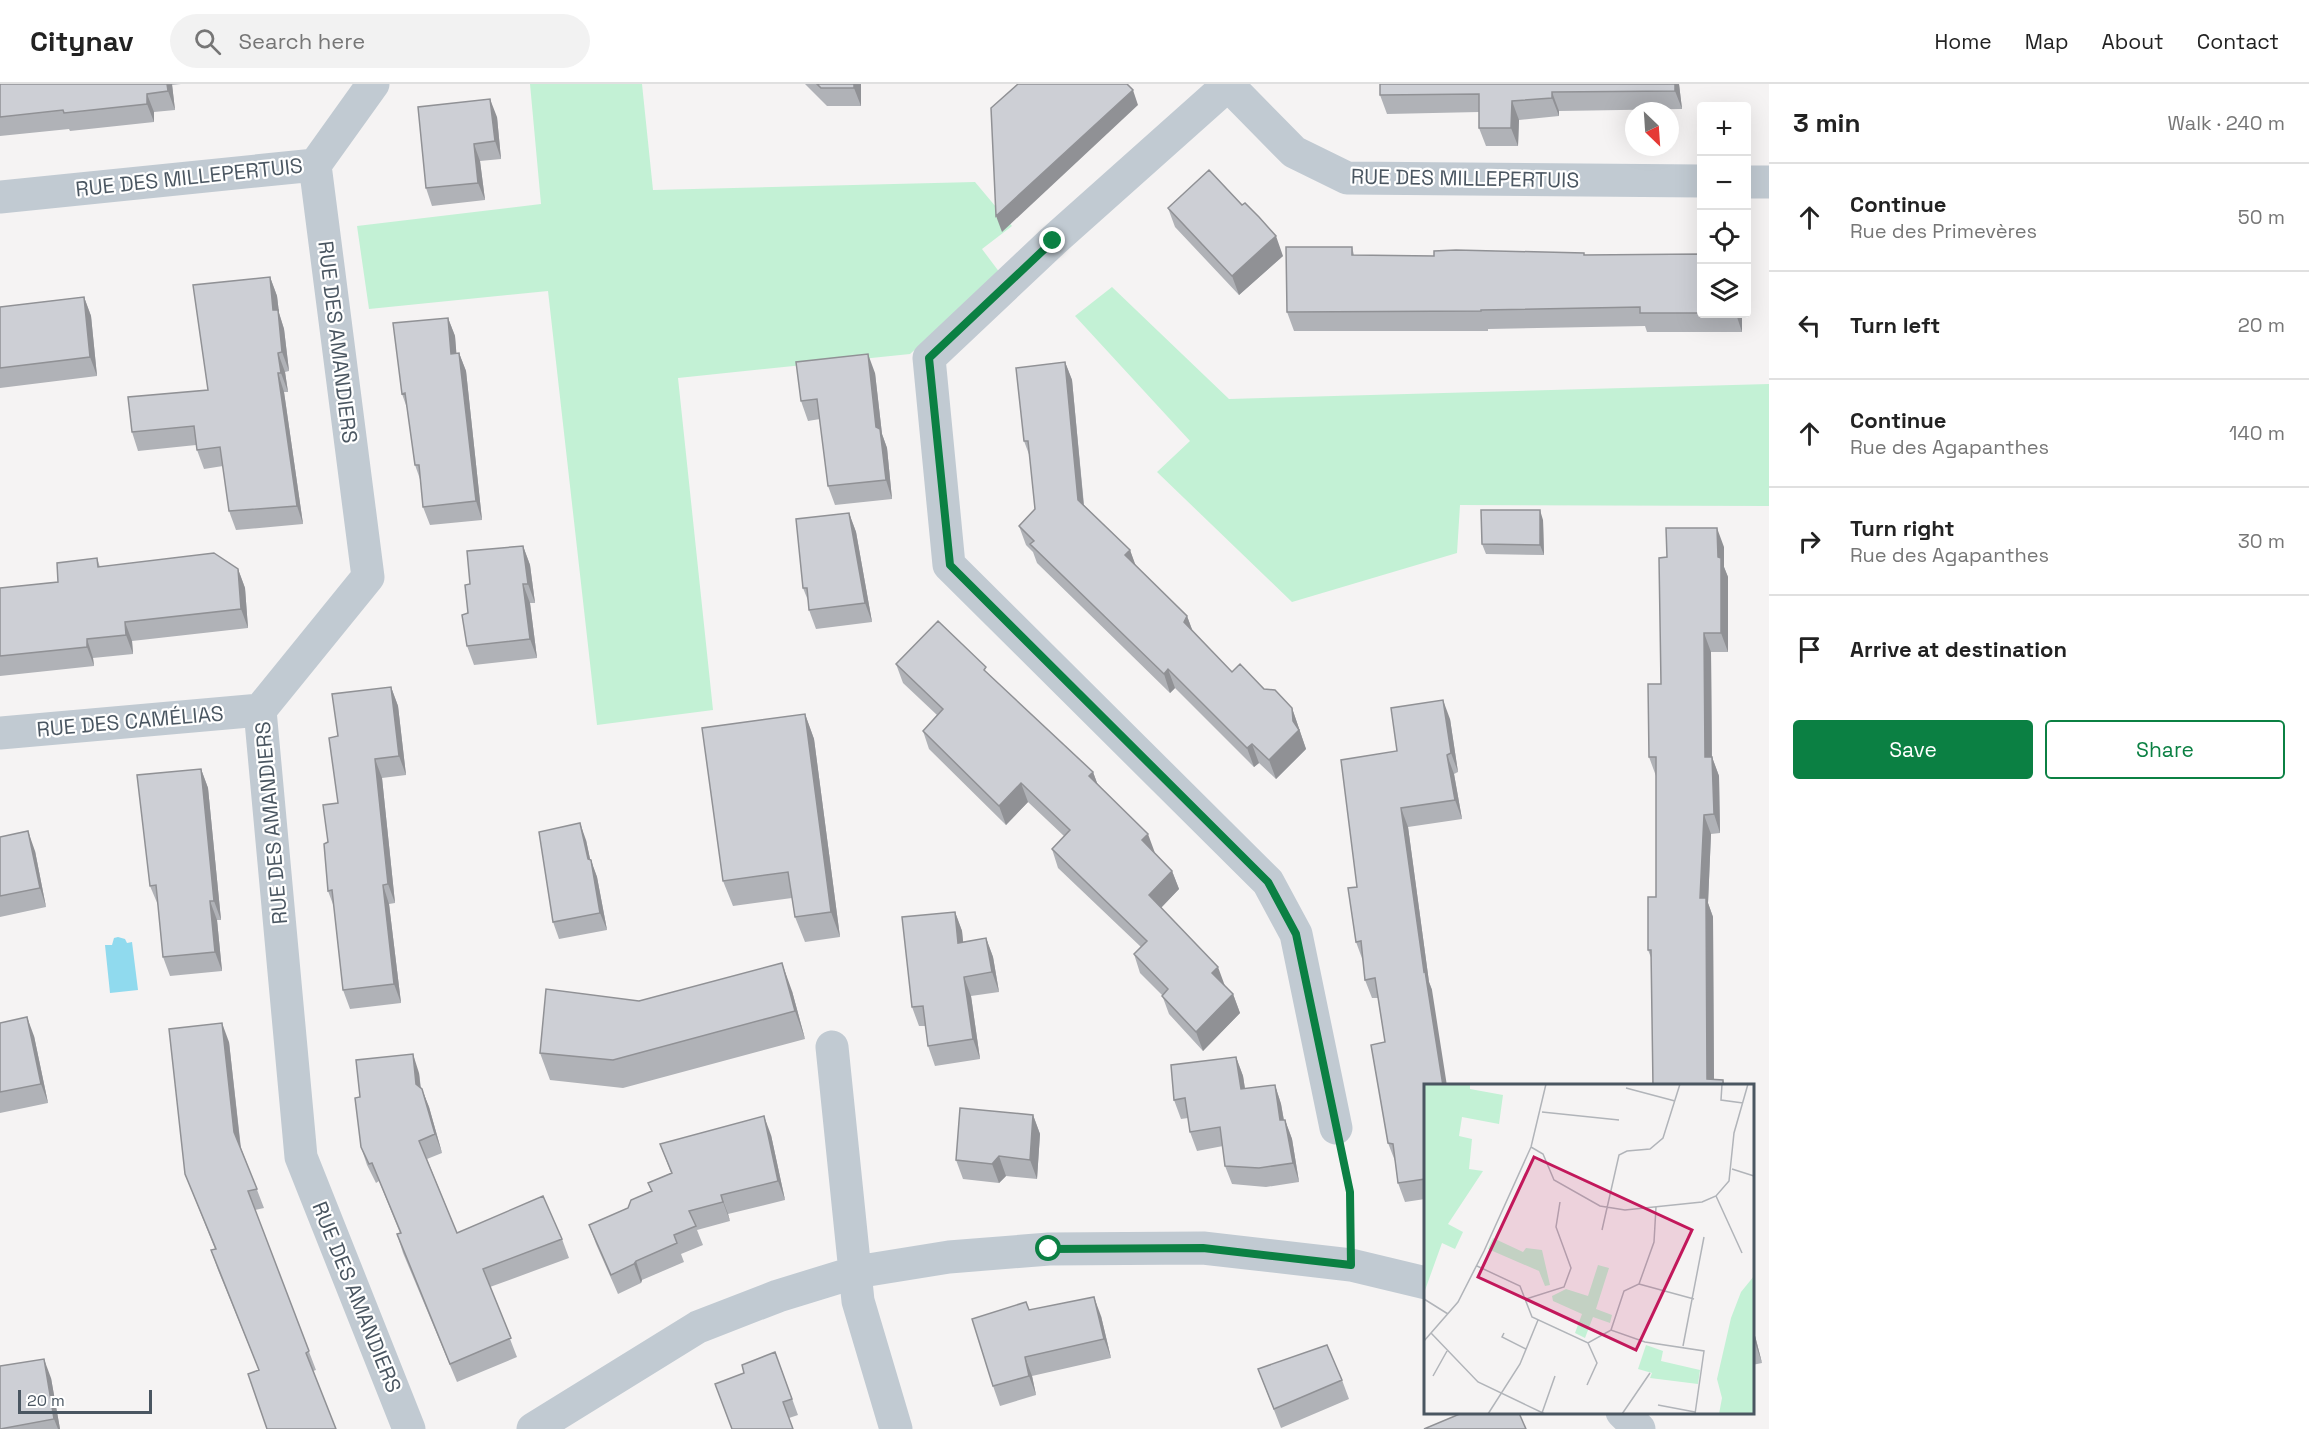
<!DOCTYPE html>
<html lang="en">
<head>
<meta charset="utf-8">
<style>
	:root { --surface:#fff; --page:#f2f2f2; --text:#222; --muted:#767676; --line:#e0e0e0; --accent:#0b8043 }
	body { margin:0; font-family:"Space Grotesk",sans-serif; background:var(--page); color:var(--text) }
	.controls { position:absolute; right:18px; top:18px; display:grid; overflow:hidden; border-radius:6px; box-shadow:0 6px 24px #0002 }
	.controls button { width:54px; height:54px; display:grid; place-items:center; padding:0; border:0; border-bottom:2px solid var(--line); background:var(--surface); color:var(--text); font:30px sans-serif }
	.compass { position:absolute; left:1625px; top:18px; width:54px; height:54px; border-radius:50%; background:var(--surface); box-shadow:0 6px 24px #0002; rotate:155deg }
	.scale { position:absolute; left:18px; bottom:15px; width:134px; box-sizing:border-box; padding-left:6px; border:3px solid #4a5661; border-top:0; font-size:16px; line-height:21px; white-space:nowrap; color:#4a5661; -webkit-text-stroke:4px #fff; paint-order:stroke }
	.stop { position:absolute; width:18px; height:18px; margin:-14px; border:4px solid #0b8043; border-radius:50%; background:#fff }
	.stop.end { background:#0b8043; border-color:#fff; box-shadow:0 2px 6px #0008 }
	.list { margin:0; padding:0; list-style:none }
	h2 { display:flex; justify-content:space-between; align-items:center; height:78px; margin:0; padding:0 24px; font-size:26px }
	h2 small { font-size:20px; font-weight:400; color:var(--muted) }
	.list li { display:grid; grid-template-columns:39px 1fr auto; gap:18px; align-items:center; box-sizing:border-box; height:108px; padding:0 24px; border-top:2px solid var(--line) }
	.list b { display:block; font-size:22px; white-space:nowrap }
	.list p { margin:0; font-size:20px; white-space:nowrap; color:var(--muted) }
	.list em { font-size:20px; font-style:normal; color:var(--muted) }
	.actions { display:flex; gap:12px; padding:18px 24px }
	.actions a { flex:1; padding:14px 0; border:2px solid var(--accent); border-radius:6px; text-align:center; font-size:21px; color:var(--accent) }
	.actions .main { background:var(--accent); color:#fff }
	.icon { flex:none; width:33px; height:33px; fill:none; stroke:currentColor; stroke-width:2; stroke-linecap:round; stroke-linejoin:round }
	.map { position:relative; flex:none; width:1769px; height:1345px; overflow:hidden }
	header { display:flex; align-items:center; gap:36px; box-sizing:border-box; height:84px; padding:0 30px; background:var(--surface); border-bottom:2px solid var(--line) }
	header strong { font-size:28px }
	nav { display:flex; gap:33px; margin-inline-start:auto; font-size:21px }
	.search { width:420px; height:54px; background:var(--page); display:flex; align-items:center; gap:15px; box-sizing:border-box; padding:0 21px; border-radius:33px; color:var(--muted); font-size:22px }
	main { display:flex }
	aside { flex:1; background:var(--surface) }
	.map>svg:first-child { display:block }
	.green { fill:#c3f1d5 }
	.water { fill:#90daee }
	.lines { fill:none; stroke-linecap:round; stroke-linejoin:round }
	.path { stroke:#7ad0a6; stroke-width:4; stroke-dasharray:4.5 3; stroke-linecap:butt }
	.street { stroke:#c1cad2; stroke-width:33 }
	.wall { fill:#b0b2b7 }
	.shaded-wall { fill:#909195 }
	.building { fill:#cdcfd5; stroke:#909195; stroke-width:1.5 }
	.route { stroke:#0b8043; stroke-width:8 }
	.labels { text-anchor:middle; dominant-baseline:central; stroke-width:4.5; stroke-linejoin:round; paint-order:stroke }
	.street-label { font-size:21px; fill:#4a5661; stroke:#fff }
	.inset-road { fill:none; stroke:#b1b4b9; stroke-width:1.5 }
	.view { fill:#c2185b; fill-opacity:0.15; stroke:#c2185b; stroke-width:3 }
	.inset-edge { fill:none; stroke:#4a5661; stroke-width:3 }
</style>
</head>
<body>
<header>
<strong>Citynav</strong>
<div class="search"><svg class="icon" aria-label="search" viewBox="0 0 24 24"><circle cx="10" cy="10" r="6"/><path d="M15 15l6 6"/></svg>Search here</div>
<nav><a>Home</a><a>Map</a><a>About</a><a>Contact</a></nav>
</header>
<main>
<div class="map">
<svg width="1769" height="1345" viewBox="0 0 1769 1345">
	<rect width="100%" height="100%" fill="#f5f3f3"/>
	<path class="green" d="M530,0H642L653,106L975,98L1012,142L982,165L1000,189L910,270L678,294L713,626L597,641L548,207L369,225L357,142L541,120Z
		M1112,203L1229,315L1769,300V422L1460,421L1457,469L1292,518L1157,388L1190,357L1075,232Z"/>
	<path class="water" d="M118,853L125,855L127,859L132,858L138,906L110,909L105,861H112L114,854Z"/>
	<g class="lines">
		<path class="path" d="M1344,1080L1350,1108L1351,1141"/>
		<path class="street" d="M1227,0L1294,68L1347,94L1702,97
			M1228,1L1053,157L929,274L949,481L1268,798L1296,850L1336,1044
			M315,81L368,493L260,626L301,1073L409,1345
			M1746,98H1769
			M0,113L315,81L373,0
			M0,649L260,626
			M832,963L858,1217L896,1345
			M1622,1328L1639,1345
			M533,1345L698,1243L778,1212L856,1188L949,1173L1049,1165L1203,1164L1351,1181L1426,1199"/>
	</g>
	<path class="wall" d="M0,0H181L172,1L175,26L154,28V38L70,47L69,45L0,52Z
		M805,0H861V22H827Z
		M1679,0L1682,25L1559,27V32L1519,36L1518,62H1486L1479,44V28L1387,30L1380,11Z
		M497,33L501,75L480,77L485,116L432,122L426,104Z
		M1168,124L1283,172L1239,211L1175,143Z
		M1352,163L1354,171L1434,172L1584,169V171L1701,170V230H1742V248H1647L1645,242L1488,245V247H1294L1287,228Z
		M270,193L277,212L279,229L284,245L289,287L285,288L288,308H284L303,440L236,446L229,427L223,382L204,385L197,366L196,361L138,367L132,348L208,306Z
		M84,213L91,232L97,292L0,304V223Z
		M448,234L455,252L456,269H459L466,287L482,436L430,441L423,423L421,398L415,381L407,324L402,310Z
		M1065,278L1072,296L1084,421L1130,466L1135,481L1187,532L1193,548L1232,588L1264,605L1292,624L1306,665L1276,695L1259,679L1254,683L1175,604L1170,609L1037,479L1033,468L1026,461L1019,442L1035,425L1030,373L1024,357Z
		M875,289L882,350L887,364L892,415L835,421L828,402L820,335L808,337L801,317Z
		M849,429L856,448L872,538L816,545L809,526V519L803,504Z
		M1543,436L1544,471L1486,470L1482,460Z
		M523,462L530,481L535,519H530L537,574L474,581L467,562L470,500Z
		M1724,463V483L1728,493V568H1711L1712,673L1719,692L1720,749L1711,750L1708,819L1713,833L1714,995L1723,996L1725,1002H1653L1652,876L1648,866L1656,813V692L1649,673L1661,600L1667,473Z
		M97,474L100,483L238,485L245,504L248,544L132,557L133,570L93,574L94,582L0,592V504L58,498Z
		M896,580L988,590L1093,688L1097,699L1155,769L1172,787L1179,805L1161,824L1225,902L1233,910L1240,929L1203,967L1169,930L1162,911L1140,889L1134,870L1141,863L1058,784L1052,765L1064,752L1028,718L1006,741L929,665L923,647L937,631L903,599Z
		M391,603L398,622L406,691L382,694L395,819L389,820L401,919L350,925L343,906L334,823L328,807V758L338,719V652Z
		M805,630L814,655L840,853L805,858L795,833L792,814L733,822L723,797Z
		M1450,635L1458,688L1454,690L1462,735L1408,743L1429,898L1432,906L1425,1002V1115L1405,1118L1398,1099L1395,1077L1388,1059L1385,958L1378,914H1372L1365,896L1363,877L1356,858L1397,667Z
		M201,685L208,704L221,836H217L222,887L170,892L163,873L158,821L150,802Z
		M0,753L35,767L46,823L0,833Z
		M586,756L590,775L597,793L607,846L559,855L553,838Z
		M955,828L962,847L963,858L986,854L993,873L999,908L971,912L980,975L935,982L928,962L926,942H919L912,923Z
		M792,907L805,955L623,1004L550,996L540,969L639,917Z
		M0,939L34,952L48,1019L0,1029Z
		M229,958L241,1064L264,1124L255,1126L316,1286L313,1287L259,1286L218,1186L211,1166L215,1165L185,1090Z
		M1236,973L1243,992L1245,1005L1275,1001L1281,1020L1284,1036H1285L1292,1055L1299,1098L1266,1103L1232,1100L1225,1082L1223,1062L1197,1067L1190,1048L1188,1034L1181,1035L1174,1016Z
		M419,989L421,1004L429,1023L442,1069L427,1075L457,1149L562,1155L569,1174L490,1203L517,1273L457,1298L403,1169L397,1150L400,1149L379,1097L376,1099L367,1081L361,1063Z
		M1033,1031L1040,1050L1037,1095L1006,1092L999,1099L963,1095L956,1076Z
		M771,1051L785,1116L728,1130L730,1137L697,1146L703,1161L681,1170L684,1178L642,1196L641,1199L618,1210L596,1160L589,1141L628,1124L651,1107L648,1099L671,1089L660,1060Z
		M1029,1226L1101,1232L1111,1274L1032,1292L1036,1311L1000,1322L993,1302Z
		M1752,1240L1762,1279L1752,1281Z
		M775,1268L798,1331L789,1334L744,1289Z
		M1258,1285L1342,1296L1349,1315L1281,1344Z
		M51,1294L60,1345H0Z"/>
	<path class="shaded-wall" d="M167,0H172L175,26L168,7Z
		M854,0H861V22L854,4Z
		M1675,0H1679L1682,25L1675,7Z
		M1133,6L1138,21L1002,148L996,132Z
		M1552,8L1559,27V32L1552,14Z
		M147,10L154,28V38L147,20Z
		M490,15L497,33L501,75L495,57Z
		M1512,17L1519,36L1518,62L1511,44Z
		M474,60L480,77L485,116L478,99Z
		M1276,152L1283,172L1239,211L1232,192Z
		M270,193L277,212L279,229L284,245L289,287L282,268L273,226Z
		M84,213L91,232L97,292L90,273Z
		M1736,230H1742V248Z
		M448,234L455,252L458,288L451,270Z
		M278,269L285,288L288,308L281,289Z
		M459,269L466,287L482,436L476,417Z
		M868,270L875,289L882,350L887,364L892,415L886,396L876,343Z
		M1065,278L1072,296L1085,435L1078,416Z
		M278,289L284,308L303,440L297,422Z
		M1540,426L1543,436L1544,471L1540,461Z
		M849,429L856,448L872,538L865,519Z
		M1717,444L1724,463V483L1728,493V568L1721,549Z
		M523,462L530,481L535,519L528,500Z
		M1130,466L1137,485L1125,471Z
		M238,485L245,504L248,544L241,525Z
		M523,500L530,519L537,574L530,555Z
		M1187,532L1194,551L1184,538Z
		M125,538L132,557L133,570L126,551Z
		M1704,549L1711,568L1712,692L1705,673Z
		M87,555L93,574L94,582L87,563Z
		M1168,585L1175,604L1170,609L1164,590Z
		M391,603L398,622L406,691L399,672Z
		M1443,616L1450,635L1458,688L1451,669Z
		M1292,624L1306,665L1276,695L1269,676L1293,637Z
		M805,630L814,655L840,853L831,828Z
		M1252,660L1259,679L1254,683L1247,664Z
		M1447,671L1454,690L1462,735L1455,716Z
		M1712,673L1719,692L1720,749L1714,730Z
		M375,675L382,694L395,819L388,800Z
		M201,685L208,704L221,836L214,817Z
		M1093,688L1100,707L1089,692Z
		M1021,699L1028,718L1006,741L999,722Z
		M1401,724L1408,743L1429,898L1432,906L1447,1002H1443L1424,888Z
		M1704,731L1711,750L1708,819L1713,833L1714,1002L1707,995L1700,814Z
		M580,739L586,756L592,784L591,776L597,793L607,846L600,829Z
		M28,747L35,767L46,823L40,804Z
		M1148,750L1155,769L1142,756Z
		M1172,787L1179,805L1155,830L1149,811Z
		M383,801L389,820L401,919L394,900Z
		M210,817L217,836L222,887L215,868Z
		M955,828L962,847L965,878L958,859Z
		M986,854L993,873L999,908L992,888Z
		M782,879L792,907L805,955L795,927Z
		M1218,883L1225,902L1219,908L1212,889Z
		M964,893L971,912L980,975L973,955Z
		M1233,910L1240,929L1203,967L1196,948Z
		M27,933L34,952L48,1019L41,1000Z
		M222,939L229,958L241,1067L234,1048Z
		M413,970L419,989L422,1019L416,1000Z
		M1236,973L1243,992L1248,1024L1241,1005Z
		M1275,1001L1281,1020L1287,1055L1280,1036Z
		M422,1005L429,1023L442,1069L435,1050Z
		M1033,1031L1040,1050L1037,1095L1030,1076Z
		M764,1032L771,1051L785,1116L778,1097Z
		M1285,1036L1292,1055L1299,1098L1293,1079Z
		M999,1072L1006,1092L999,1099L992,1080Z
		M721,1111L728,1130L730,1137L723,1118Z
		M636,1177L642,1196L641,1199L634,1180Z
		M1094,1213L1101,1232L1111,1274L1104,1255Z
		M1752,1240L1762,1279L1752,1250Z
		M1025,1273L1032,1292L1036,1311L1029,1292Z
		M44,1275L51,1294L60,1345H58L54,1335Z"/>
	<path class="building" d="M0,0H167L168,7L147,10V20L64,29L63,26L0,33Z
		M817,0H854V4H821Z
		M1018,0H1127L1133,6L996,132L991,24Z
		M1380,0H1675V7L1552,8V14L1512,17L1511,44H1479V10L1380,11Z
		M490,15L495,57L474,60L478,99L426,104L418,23Z
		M1209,86L1242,121L1245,119L1259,133L1276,152L1232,192L1168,124Z
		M1286,163H1352V171L1434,172V167L1456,166L1584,169V171L1701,170V229H1640V223L1481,226V227L1287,228Z
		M270,193L273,226H278L282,268L278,269L281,289H278L297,422L229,427L220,363L197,366L194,342L132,348L128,313L208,306L193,201Z
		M84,213L90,273L0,284V223Z
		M448,234L451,270L459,269L476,417L423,423L419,381H415L405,309L402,310L393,239Z
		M868,270L876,343L880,345L886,396L828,402L817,315L801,317L796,278Z
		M1065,278L1078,416L1130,466L1125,471L1187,532L1184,538L1232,588L1240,580L1264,605L1275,606L1292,624L1293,637L1299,646L1269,676L1252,660L1247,664L1168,585L1164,590L1030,460L1034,457L1019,442L1035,425L1028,357H1024L1016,284Z
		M1481,426H1540V461L1482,460Z
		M849,429L865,519L809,526L807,504H803L796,435Z
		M1666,444H1717L1718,473L1721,474V549H1704L1705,673H1712L1714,730L1704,731L1700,814H1706L1707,995L1723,996V1002H1653L1651,866H1648V813H1656V673H1649L1648,600H1661L1659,474L1667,473Z
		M523,462L528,500H523L530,555L467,562L462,531L468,529L465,501L470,500L467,467Z
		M214,469L238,485L241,525L125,538L126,551L87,555V563L0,572V504L58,498L57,479L97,474L98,483Z
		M938,537L986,583L984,586L1093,688L1089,692L1148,750L1142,756L1172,787L1149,811L1218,883L1212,889L1233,910L1196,948L1162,912L1168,905L1134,870L1147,857L1052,765L1070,746L1021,699L999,722L923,647L943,625L896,580Z
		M391,603L399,672L375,675L388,800L383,801L394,900L343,906L332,806L328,807L324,760L328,758L323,721L338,719L329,654L338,652L332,610Z
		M1443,616L1451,669L1447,671L1455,716L1401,724L1424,888L1425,887L1443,1002H1425V1095L1398,1099L1393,1060L1388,1059L1371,961L1385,958L1375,894L1365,896L1361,857L1356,858L1348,804L1357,803L1341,676L1397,667L1391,624Z
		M805,630L831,828L795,833L788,788L723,797L702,644Z
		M201,685L214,817H210L215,868L163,873L156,801L150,802L137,691Z
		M580,739L588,775L591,776L600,829L553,838L539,748Z
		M28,747L40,804L0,812V753Z
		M955,828L958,859L986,854L992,888L964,893L973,955L928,962L923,922L912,923L902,833Z
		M782,879L795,927L613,976L540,969L546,905L639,917Z
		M27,933L41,1000L0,1008V939Z
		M222,939L234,1048L257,1105L248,1107L309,1267L306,1269L336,1345H267L248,1290L259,1286L211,1166L216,1165L185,1090L169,945Z
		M413,970L416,1000L422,1005L435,1050L419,1057L457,1149L543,1112L562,1155L483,1185L511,1254L450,1280L397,1150L401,1149L372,1079L369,1080L361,1063L355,1014L360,1013L356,976Z
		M1236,973L1241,1005L1275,1001L1280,1036H1285L1293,1079L1259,1084L1225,1082L1220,1043L1190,1048L1185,1014L1174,1016L1171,981Z
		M960,1024L1033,1031L1030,1076L999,1072L992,1080L956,1076Z
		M764,1032L778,1097L721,1111L723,1118L689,1127L696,1142L674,1151L677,1159L636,1177L634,1180L611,1191L589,1141L628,1124L631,1116L652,1107L648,1099L672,1089L660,1060Z
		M1094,1213L1104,1255L1025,1273L1029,1292L993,1302L972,1235L1026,1218L1029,1226Z
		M1327,1261L1342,1296L1274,1325L1258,1285Z
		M775,1268L792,1315L783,1318L793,1345H732L715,1300L744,1289L742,1281Z
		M44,1275L54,1335L0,1345V1282Z
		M1462,1329H1519L1526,1345H1424Z"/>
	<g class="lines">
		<path class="route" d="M1049,1165L1203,1164L1351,1181L1350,1108L1296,850L1268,798L950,481L929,274L1053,157"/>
	</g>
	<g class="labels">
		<g class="street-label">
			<text transform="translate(189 93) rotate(-6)">RUE DES MILLEPERTUIS</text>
			<text transform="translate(1465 94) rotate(1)">RUE DES MILLEPERTUIS</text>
			<text transform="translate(338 258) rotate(83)">RUE DES AMANDIERS</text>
			<text transform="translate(130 637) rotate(-5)">RUE DES CAMÉLIAS</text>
			<text transform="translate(271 739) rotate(-95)">RUE DES AMANDIERS</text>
			<text transform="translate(357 1213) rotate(68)">RUE DES AMANDIERS</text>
		</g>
	</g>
	<g transform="translate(1424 1000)">
		<rect width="330" height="330" fill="#f5f3f3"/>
		<path d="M0,0H46V5L79,11L75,40L38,33L35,52L48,55L45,85L59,87L24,140L39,148L31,165L18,159L0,209ZM69,154L99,168L102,164L118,166L126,201L121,202L115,187L64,165ZM174,181L185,184L172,225L188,231L186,239L169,233L161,254L151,249L158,230L129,217L128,212L142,205L164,212ZM330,192V330H295L298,314L293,295L307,234L317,208ZM222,261L239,267L237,277L276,286L274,300L226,294L228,289L214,285Z" fill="#c3f1d5"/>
		<path class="inset-road" d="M298,0L297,16L319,19M202,4L251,17M118,28L195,36M107,63L119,70L130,96L176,122L201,126L278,118L292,112L305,97L310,49L324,0M308,85L330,92M292,112L318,169M178,146L195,71L203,67L226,65L239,54L256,0M53,182L96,202L108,233L164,259L187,246L221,258L280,267L271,330M215,200L270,215M0,215L24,230M102,215L140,203L147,184L132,143L136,118M187,246L200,207L215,200L230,158L232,123M7,249L54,298L121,330M80,249L78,253L102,265M0,257L34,218L60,167L107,63L122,0M259,262L280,153M9,292L23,267M163,301L173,279L164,259M234,321L271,328M118,329L131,292M64,330L96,280L114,236M198,330L226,289"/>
		<path class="view" d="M110,73L268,146L212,266L54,193Z"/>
		<rect width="330" height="330" class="inset-edge"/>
	</g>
</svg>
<div class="controls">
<button>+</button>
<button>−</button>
<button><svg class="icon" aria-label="locate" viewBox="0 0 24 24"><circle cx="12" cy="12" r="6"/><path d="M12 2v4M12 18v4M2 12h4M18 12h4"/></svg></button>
<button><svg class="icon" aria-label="layers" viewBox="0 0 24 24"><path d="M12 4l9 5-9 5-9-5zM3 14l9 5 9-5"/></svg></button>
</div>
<svg class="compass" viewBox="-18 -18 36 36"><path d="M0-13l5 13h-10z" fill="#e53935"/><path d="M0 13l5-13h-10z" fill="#767676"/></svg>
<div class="scale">20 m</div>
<div class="stop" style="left:1049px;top:1165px"></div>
<div class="stop end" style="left:1053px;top:157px"></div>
</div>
<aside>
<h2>3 min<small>Walk · 240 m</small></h2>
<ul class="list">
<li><svg class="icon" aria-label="ahead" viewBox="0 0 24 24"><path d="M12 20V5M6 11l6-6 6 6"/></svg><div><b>Continue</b><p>Rue des Primevères</p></div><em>50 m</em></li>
<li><svg class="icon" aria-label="left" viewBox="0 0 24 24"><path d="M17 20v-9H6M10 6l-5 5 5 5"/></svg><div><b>Turn left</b></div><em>20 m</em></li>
<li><svg class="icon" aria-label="ahead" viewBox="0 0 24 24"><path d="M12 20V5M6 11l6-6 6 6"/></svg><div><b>Continue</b><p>Rue des Agapanthes</p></div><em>140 m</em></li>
<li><svg class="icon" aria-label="right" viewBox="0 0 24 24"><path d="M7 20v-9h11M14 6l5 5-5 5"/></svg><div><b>Turn right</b><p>Rue des Agapanthes</p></div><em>30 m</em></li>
<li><svg class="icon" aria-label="arrive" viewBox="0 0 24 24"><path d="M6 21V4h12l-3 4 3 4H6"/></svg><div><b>Arrive at destination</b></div></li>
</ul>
<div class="actions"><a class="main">Save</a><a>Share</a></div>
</aside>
</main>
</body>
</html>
